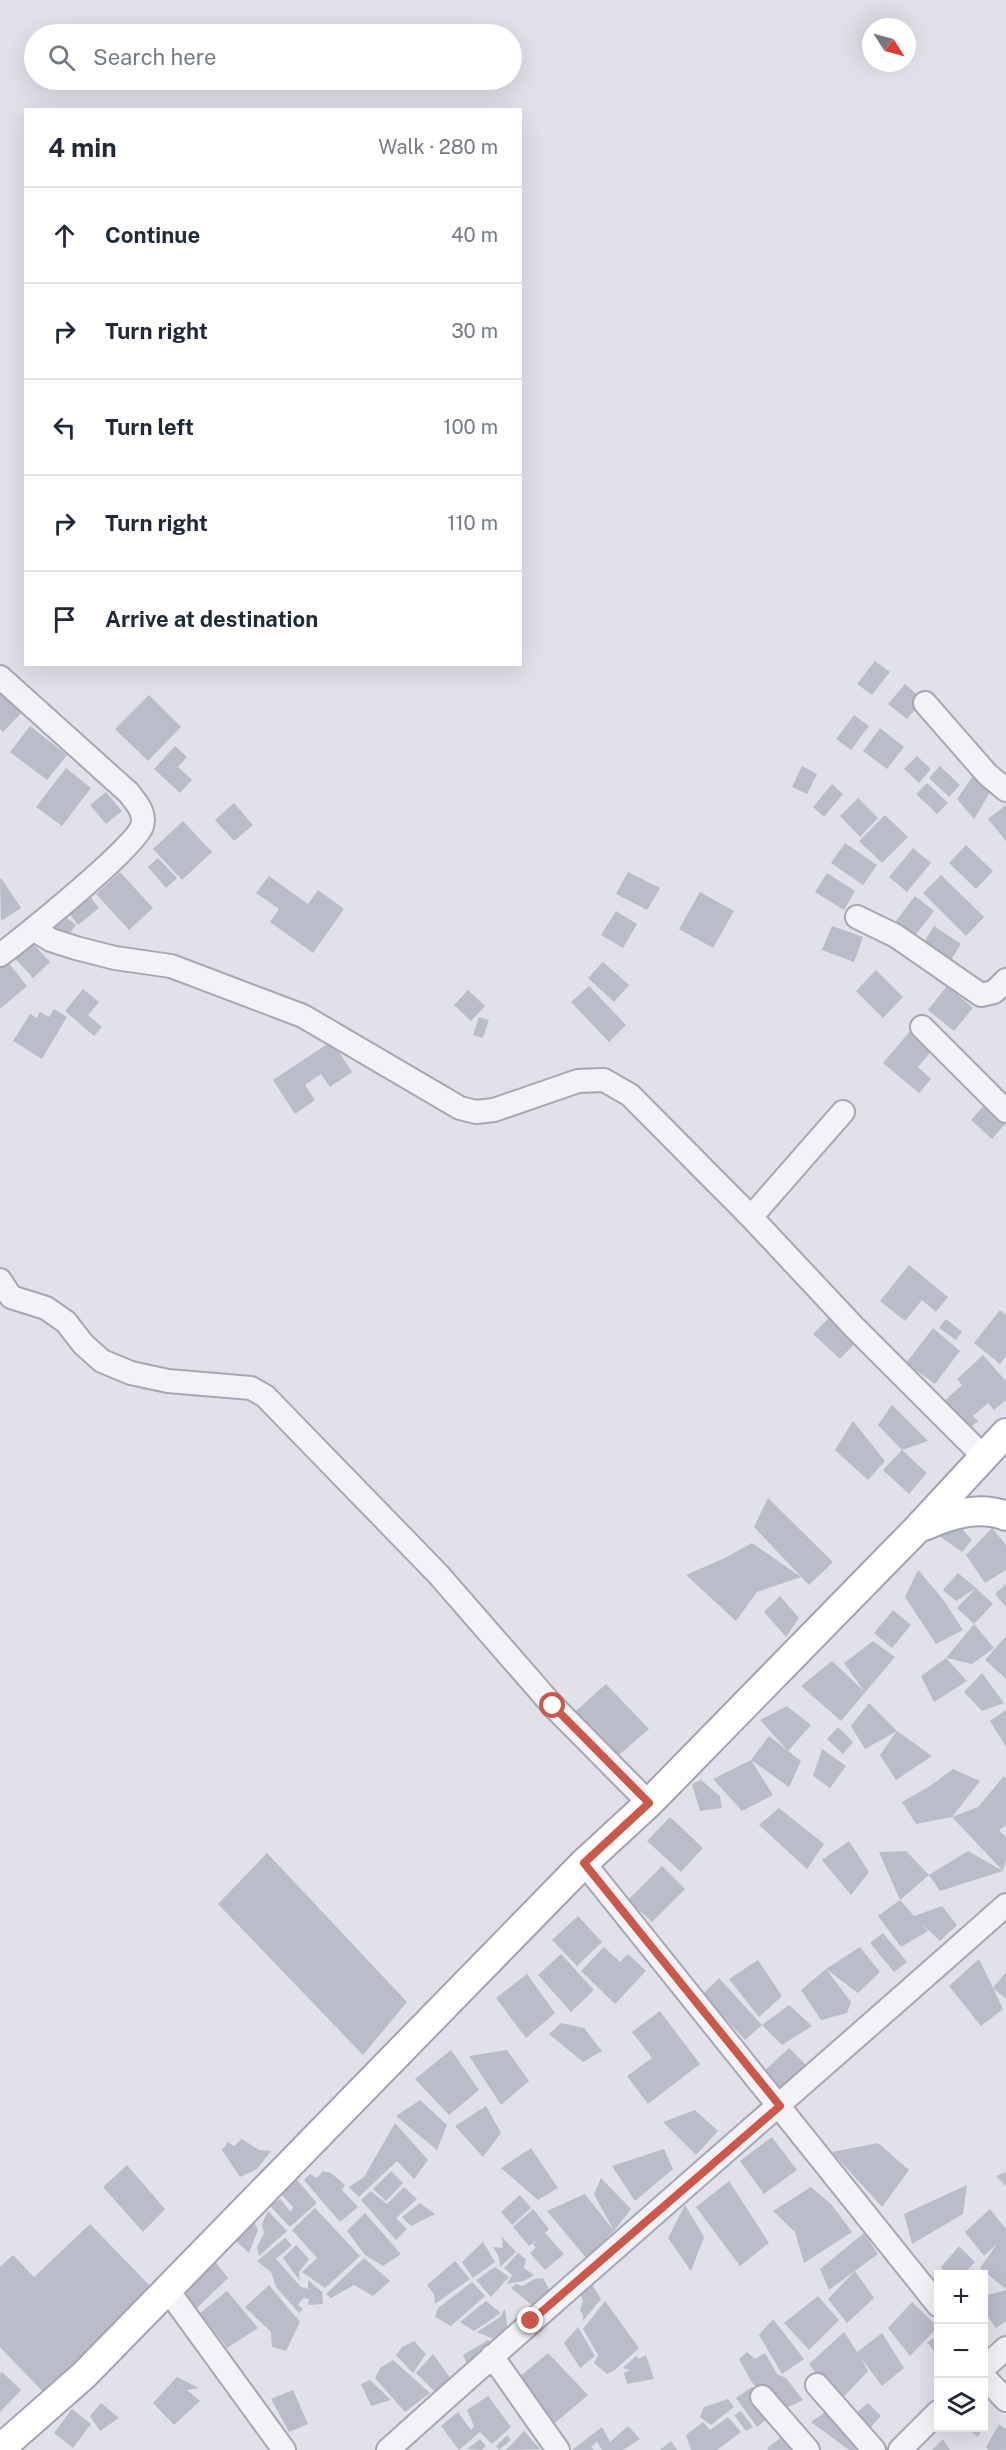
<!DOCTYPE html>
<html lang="en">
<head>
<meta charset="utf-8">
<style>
	:root { --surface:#fff; --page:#f6f6f7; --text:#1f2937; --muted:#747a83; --line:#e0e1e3 }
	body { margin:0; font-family:"Public Sans",sans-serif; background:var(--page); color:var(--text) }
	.controls { position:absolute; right:18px; bottom:18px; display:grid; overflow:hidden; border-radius:0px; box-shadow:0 6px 24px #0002 }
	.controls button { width:54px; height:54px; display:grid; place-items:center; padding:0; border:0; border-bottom:2px solid var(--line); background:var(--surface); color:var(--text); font:30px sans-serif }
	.compass { position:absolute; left:862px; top:18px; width:54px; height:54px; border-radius:50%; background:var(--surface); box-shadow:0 6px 24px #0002; rotate:126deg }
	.stop { position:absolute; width:18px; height:18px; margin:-14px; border:4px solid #cb5848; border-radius:50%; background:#fff }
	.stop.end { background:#cb5848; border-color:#fff; box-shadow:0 2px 6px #0008 }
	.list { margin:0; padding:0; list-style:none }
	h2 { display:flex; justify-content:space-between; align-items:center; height:78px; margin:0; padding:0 24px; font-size:26px }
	h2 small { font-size:20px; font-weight:400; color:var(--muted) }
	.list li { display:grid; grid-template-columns:39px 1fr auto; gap:18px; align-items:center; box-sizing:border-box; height:96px; padding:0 24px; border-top:2px solid var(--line) }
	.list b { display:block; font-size:22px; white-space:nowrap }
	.list em { font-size:20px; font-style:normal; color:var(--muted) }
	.icon { flex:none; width:33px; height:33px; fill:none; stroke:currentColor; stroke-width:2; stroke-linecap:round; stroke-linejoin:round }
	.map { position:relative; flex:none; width:1006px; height:2450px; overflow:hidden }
	.search { position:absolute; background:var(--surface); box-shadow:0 6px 24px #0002; left:24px; top:24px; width:498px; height:66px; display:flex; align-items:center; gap:15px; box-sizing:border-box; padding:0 21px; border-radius:33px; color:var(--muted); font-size:22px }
	.panel { position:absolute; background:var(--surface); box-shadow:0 6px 24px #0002; left:24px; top:108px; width:498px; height:558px; border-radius:0px }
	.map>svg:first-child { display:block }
	.building { fill:#bbbcc9 }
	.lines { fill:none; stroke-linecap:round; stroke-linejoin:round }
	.minor-casing { stroke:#a5a7b3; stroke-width:26 }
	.major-casing { stroke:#a0a3b4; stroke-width:32 }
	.minor { stroke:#f3f3f7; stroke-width:22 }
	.major { stroke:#fff; stroke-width:28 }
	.route { stroke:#cb5848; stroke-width:8 }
</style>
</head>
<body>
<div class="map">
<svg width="1006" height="2450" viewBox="0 0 1006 2450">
	<rect width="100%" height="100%" fill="#e0e1e9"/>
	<path class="building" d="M875,661L890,672L872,695L857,684Z
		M905,684L923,700L907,719L888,704Z
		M0,689L23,711L3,732L0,729Z
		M149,695L181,727L148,761L115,729Z
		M854,715L869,726L851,750L836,739Z
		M30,726L67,755L47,780L10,752Z
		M880,728L904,747L887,769L863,751Z
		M175,746L187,757L178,767L192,780L180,793L154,769Z
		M917,756L931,769L919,783L904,769Z
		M802,766L817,774L807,794L792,787Z
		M940,766L960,785L949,797L929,778Z
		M66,768L91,788L62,826L36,807Z
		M975,773L992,789L974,819L957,799Z
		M927,783L948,803L937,814L916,794Z
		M832,784L843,794L824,817L813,807Z
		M106,792L122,811L106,824L90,805Z
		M858,798L878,818L860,837L840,816Z
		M234,803L253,825L234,841L215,820Z
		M1006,805V841L988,819Z
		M885,815L908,837L882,863L859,841Z
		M183,821L212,852L182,880L153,849Z
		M845,843L877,865L863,885L831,863Z
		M966,845L993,871L976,889L949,863Z
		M913,848L931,863L907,892L889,877Z
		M158,858L177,878L166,888L148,867Z
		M120,872L153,908L129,930L96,894Z
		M628,872L660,888L647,910L616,894Z
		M827,873L855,891L844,910L815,892Z
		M941,875L984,917L966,936L923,893Z
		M269,876L308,904L318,890L344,909L313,953L270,922L279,909L256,893Z
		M1,878L21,908L1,921L0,879Z
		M86,891L99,908L78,925L64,907Z
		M700,892L734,911L713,948L679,929Z
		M915,896L934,911L911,941L892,926Z
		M58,911L76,925L67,937L48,923Z
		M616,911L637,924L623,948L601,935Z
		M832,926L863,937L854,962L822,950Z
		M934,926L961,944L949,963L922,945Z
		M27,937L50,962L33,978L10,953Z
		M7,961L27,986L0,1009V967Z
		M603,962L629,985L614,1002L588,978Z
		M876,970L903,997L883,1018L856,991Z
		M589,986L626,1025L609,1042L571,1002Z
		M947,986L973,1008L954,1031L928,1010Z
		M83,989L99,1002L88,1015L102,1027L94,1036L65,1011Z
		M468,990L485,1006L471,1021L454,1005Z
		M54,1009L67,1017L42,1059L13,1041L30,1014L37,1018L40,1012L49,1017Z
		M479,1017L489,1020L483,1038L473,1035Z
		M912,1029L934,1048L918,1067L931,1079L919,1093L883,1063Z
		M332,1041L352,1072L330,1087L321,1074L305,1085L315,1100L295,1114L273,1080Z
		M987,1102L1006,1119V1123L992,1139L971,1120Z
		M909,1265L948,1297L936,1312L922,1300L905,1321L880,1301Z
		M1000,1310L1006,1315V1356L1000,1364L974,1343Z
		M832,1315L858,1340L840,1359L813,1334Z
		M946,1319L962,1332L956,1340L939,1328Z
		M933,1328L960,1351L935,1384L906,1363Z
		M983,1355L1006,1381V1400L994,1410L988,1403L973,1416L978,1421L966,1431L941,1404L962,1385L957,1379Z
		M892,1405L928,1441L902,1450L878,1425Z
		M853,1421L885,1461L868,1480L835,1450Z
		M902,1450L927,1473L909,1494L883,1470Z
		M768,1498L833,1562L809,1585L754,1527Z
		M953,1519L972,1540L962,1552L938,1535Z
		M992,1528L1006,1545V1570L985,1583L966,1555Z
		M752,1543L801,1577L757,1592L736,1621L686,1575L727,1557Z
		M918,1570L942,1598L963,1630L936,1644L905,1597Z
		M958,1573L976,1588L956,1601L943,1590Z
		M1006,1584V1607L995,1594Z
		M976,1588L993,1604L974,1624L957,1608Z
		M780,1596L799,1618L786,1637L764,1612Z
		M893,1610L911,1625L892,1648L874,1633Z
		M974,1624L994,1648L972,1664L946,1658Z
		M1006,1636V1679L985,1660Z
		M873,1641L895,1657L841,1721L801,1686L832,1661L864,1691L844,1663Z
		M946,1658L967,1681L934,1702L921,1676Z
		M982,1673L1004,1703L982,1711L964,1692Z
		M606,1684L649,1729L612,1761L569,1717Z
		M869,1703L897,1731L932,1756L896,1780L880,1755L897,1731L865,1749L851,1726Z
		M787,1706L811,1725L788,1751L760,1720Z
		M1006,1710V1747L990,1721Z
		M838,1727L853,1742L843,1754L827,1739Z
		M769,1736L801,1761L789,1787L751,1760L773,1795L742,1811L713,1779L751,1760Z
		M822,1749L846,1766L830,1788L813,1776Z
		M953,1769L980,1781L952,1817L978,1807L1004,1776L1006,1779V1825L999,1830L1006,1837V1860L1003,1871L952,1817L916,1824L902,1802L930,1786Z
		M701,1780L720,1796L722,1808L700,1811L692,1784Z
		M779,1808L824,1844L807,1869L759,1825Z
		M670,1817L703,1848L681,1872L647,1841Z
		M849,1841L869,1872L851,1895L822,1860Z
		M906,1851L929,1875L900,1900L879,1852Z
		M968,1851L1003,1871L940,1891L929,1875Z
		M267,1853L407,2002L363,2055L218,1904Z
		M662,1866L685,1889L652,1922L628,1900Z
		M900,1900L914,1916L942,1906L957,1925L940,1941L921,1923L928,1931L901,1947L878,1916Z
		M578,1916L602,1942L577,1966L552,1940Z
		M883,1933L907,1962L894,1972L870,1943Z
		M604,1947L620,1962L628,1954L646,1971L615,2004L581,1971Z
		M860,1947L880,1972L858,1993L826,1969L851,2002L847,2013L821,2020L801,1990L826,1969Z
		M561,1954L594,1990L571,2012L538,1975Z
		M979,1959L993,1988L1006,1972V1999L993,1988L1003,2009L981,2026L949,1986Z
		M758,1960L782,1996L759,2017L729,1979Z
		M527,1974L555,2013L526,2038L496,1998Z
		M719,1978L762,2025L789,2005L812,2026L782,2045L762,2025L745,2040L703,1994Z
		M660,2011L700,2064L648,2104L627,2076L652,2058L632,2032Z
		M561,2023L584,2028L602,2051L583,2062L549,2034Z
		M789,2048L808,2067L780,2093L761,2074Z
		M451,2050L479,2090L449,2115L415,2079Z
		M507,2050L529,2081L501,2105L469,2056Z
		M420,2100L447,2125L437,2150L396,2116Z
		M486,2106L501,2133L483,2157L455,2126Z
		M695,2110L718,2131L696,2155L663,2122Z
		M395,2123L428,2160L414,2179L397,2161L359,2197L349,2187L364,2177Z
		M772,2137L797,2170L764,2194L740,2161Z
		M242,2139L259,2150L271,2151L257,2169L240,2177L222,2150L228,2142L234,2146Z
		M878,2143L909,2170L882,2207L832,2152Z
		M531,2148L558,2188L538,2200L501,2168Z
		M664,2149L673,2169L635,2201L612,2166Z
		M127,2165L165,2209L143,2232L103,2187Z
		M323,2171L331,2173L345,2185L342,2190L358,2207L340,2222L304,2180L310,2174L317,2178Z
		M391,2171L403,2183L386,2201L373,2189Z
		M1006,2172V2186L996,2176Z
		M291,2173L317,2203L290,2227L270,2206L280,2199L291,2212L293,2207L279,2192Z
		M601,2178L631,2209L614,2231L594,2194Z
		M729,2181L769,2243L740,2266L696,2207Z
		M967,2185L963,2214L912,2244L904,2214Z
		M404,2187L417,2199L396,2218L407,2229L396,2240L361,2200L371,2191L387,2204Z
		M811,2187L831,2204L852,2232L804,2263L795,2232L773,2211Z
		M585,2194L614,2231L586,2258L547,2211Z
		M520,2195L531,2208L512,2225L501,2212Z
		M420,2203L435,2214L411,2226L402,2217Z
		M685,2205L704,2237L691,2271L668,2238Z
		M315,2208L360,2256L325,2288L302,2272L317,2258L292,2230Z
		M533,2209L549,2229L545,2233L564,2254L545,2270L530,2253L536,2247L533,2244L542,2236L529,2246L513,2227Z
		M990,2209L1006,2229V2289L980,2268L997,2244L984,2256L965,2232Z
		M268,2211L287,2231L259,2256L257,2247L264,2233L262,2224Z
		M250,2213L258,2230L249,2253L236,2241L224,2246Z
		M365,2213L401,2254L383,2266L365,2255L347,2231Z
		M90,2224L152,2288L43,2392L0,2347V2267L13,2255L34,2277Z
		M864,2233L878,2254L829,2290L820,2269Z
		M502,2237L516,2252L500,2267L499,2257L493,2247L503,2248Z
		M285,2238L292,2245L276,2259L301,2287L308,2289V2280L322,2292L323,2304L308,2305L309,2299L303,2298L298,2305L303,2309L299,2313L276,2287L271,2272L257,2261Z
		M483,2242L495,2262L473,2278L462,2262Z
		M296,2245L309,2259L299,2272L300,2281L283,2258Z
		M959,2246L975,2262L964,2274H946L941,2267Z
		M518,2253L526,2259L524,2268L534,2275L524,2281L507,2284L512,2275L504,2268Z
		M211,2256L228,2278L193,2312L180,2285Z
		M364,2258L390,2281L373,2296L354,2285L331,2298L326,2294Z
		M455,2261L470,2279L435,2304L434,2294L427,2285Z
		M495,2267L509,2277L491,2297L476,2280Z
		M855,2271L874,2298L847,2323L828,2299Z
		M543,2278L552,2294L533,2306L511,2288L516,2284L523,2286L534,2279Z
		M589,2280L601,2299L583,2321V2314L580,2310L583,2301L579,2290Z
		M472,2282L485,2296L451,2326L435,2317L438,2308Z
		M269,2285L300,2322L286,2351L272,2347L271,2332L245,2307Z
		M1006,2290V2321L996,2328L984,2311V2296Z
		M227,2291L258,2328L227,2348L200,2313Z
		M818,2296L839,2320L809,2350L784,2323Z
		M486,2301L501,2313L474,2331L460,2322Z
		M605,2301L639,2348L615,2370L607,2374L594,2363L598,2355L583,2329Z
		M912,2302L938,2327L910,2356L888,2328Z
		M505,2309L508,2333L499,2341L477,2332L500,2317Z
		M773,2319L804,2359L782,2374L759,2335Z
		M578,2327L595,2356L580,2368L564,2343Z
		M844,2332L857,2352L882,2333L904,2368L882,2386L860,2357L868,2371L838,2403L809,2364Z
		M938,2336V2357L927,2342Z
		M488,2340L500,2345L469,2368L463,2355Z
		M414,2341L426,2354L413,2373L396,2355L402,2347Z
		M747,2352L755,2359L765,2353L777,2374L786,2378L803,2400L778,2412L751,2381L739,2359Z
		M548,2353L588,2395L555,2423L532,2405L517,2379Z
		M433,2354L451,2379L438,2395L416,2373Z
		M646,2355L654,2379L627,2384L624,2373L630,2370L623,2368L636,2356L639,2359Z
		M393,2360L430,2393L405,2412L375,2378L380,2368Z
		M2,2372L21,2390L0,2412V2374Z
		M177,2377L199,2388L187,2390L200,2401L174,2425L153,2403Z
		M370,2380L391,2400L371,2406L361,2384Z
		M752,2387L772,2415L757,2427L736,2398Z
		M293,2390L308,2424L289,2432L271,2399Z
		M488,2396L511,2427L492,2444L480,2432L459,2450L441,2426L458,2412L471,2430L474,2426L467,2410Z
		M728,2399L734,2407L711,2425L700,2417L704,2407Z
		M101,2403L119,2418L100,2431L90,2416Z
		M868,2403L881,2416L864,2434L851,2417Z
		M831,2408L861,2450H849L811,2422Z
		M72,2409L91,2424L73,2448L54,2433Z
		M741,2411L753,2427L746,2431L734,2415Z
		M728,2417L741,2432L717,2450H691L686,2435L703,2422L710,2430Z
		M999,2424L1006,2429V2450H988L986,2447Z
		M628,2426L640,2439L623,2450H602L597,2442L591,2447L594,2450H572L602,2427L610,2442Z
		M966,2428H982L978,2437Z
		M524,2431L540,2449L506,2450Z
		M790,2431L806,2450H768L767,2448Z
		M507,2435L511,2440L499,2450L496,2446Z
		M480,2439L486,2446L482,2450L467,2449Z
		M943,2439L950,2450H932Z
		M671,2441L677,2450H660Z"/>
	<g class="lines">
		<g class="minor-casing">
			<path id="minor" d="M0,677L129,793C136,803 146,812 142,826C136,847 24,937 0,955
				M925,703L987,774L1006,790
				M857,917L896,936L981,995L994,992L1006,980
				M33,929L51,940L76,948L115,958L171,966L303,1016L460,1108L476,1112L494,1110L578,1081L604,1080L630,1095L751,1217L854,1327L985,1458
				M922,1027L1006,1111
				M751,1217L843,1112
				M0,1280L11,1297L46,1308L66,1322L83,1344L102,1361L131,1373L168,1381L251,1388L265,1396L438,1574L553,1706L649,1803
				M584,1863L938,2305
				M167,2289L284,2450
				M492,2356L558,2450
				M984,2368L1006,2348
				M984,2377L1006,2400
				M817,2385L874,2450
				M762,2397L808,2450
				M388,2450C592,2266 801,2087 1006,1905
				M900,2450L938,2412"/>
		</g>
		<g class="major-casing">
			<path id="major" d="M924,1526C949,1515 979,1505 1006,1516
				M0,2449L84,2375L584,1863L649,1803L917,1529L1006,1433"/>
		</g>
		<use href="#minor" class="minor"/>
		<use href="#major" class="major"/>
	</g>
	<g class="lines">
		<path class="route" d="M531,2321L780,2106L584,1863L649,1803L553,1706"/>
	</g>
</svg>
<div class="controls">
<button>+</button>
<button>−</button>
<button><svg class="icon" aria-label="layers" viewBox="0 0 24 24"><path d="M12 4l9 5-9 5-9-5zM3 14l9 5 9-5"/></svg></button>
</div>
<svg class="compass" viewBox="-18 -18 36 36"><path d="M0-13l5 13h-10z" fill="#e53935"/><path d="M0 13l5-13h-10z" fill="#747a83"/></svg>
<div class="stop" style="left:553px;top:1706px"></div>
<div class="stop end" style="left:531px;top:2321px"></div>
<div class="search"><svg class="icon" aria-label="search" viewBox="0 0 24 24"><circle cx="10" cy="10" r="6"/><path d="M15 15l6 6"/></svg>Search here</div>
<section class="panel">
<h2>4 min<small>Walk · 280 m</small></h2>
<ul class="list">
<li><svg class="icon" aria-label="ahead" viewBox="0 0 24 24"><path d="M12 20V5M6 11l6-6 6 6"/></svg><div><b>Continue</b></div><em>40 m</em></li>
<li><svg class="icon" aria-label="right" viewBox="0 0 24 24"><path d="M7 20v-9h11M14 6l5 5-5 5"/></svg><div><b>Turn right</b></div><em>30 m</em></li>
<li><svg class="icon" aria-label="left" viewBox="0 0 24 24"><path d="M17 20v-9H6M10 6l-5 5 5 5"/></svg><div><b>Turn left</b></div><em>100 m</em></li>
<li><svg class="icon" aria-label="right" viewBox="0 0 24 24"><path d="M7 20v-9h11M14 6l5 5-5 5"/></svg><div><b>Turn right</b></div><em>110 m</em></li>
<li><svg class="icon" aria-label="arrive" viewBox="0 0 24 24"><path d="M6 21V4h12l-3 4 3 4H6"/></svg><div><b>Arrive at destination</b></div></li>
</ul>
</section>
</div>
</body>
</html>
